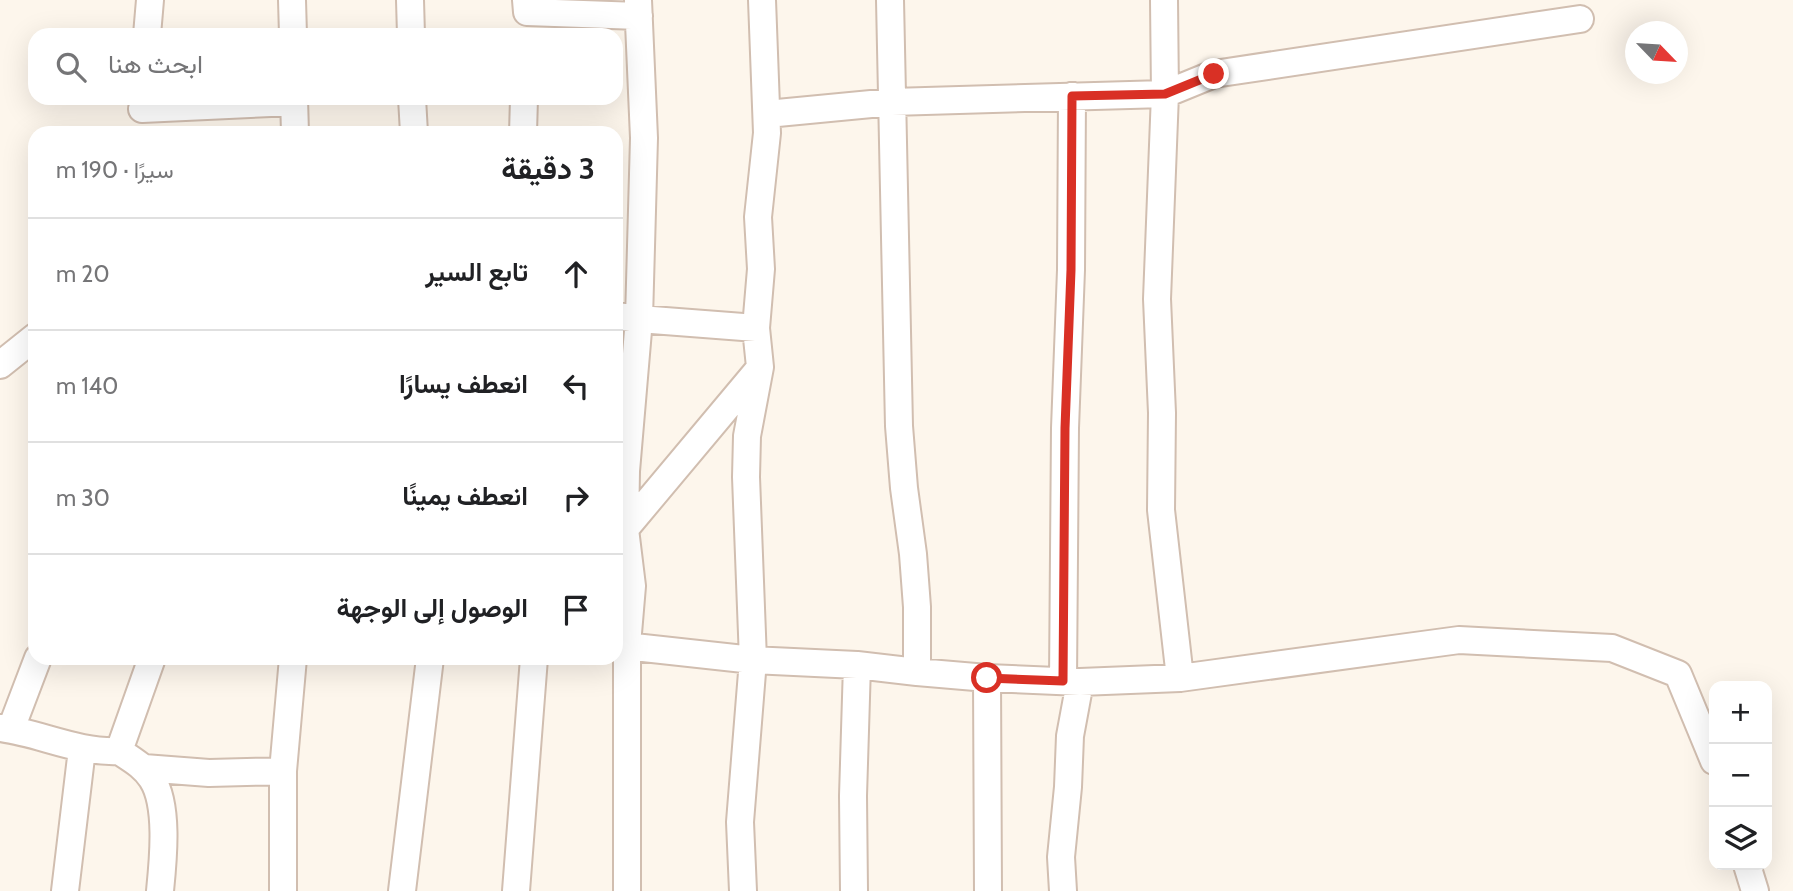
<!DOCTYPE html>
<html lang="ar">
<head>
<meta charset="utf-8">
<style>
	:root { --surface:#fff; --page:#f6f6f6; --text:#202124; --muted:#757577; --line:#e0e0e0 }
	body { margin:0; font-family:Cabin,Vazirmatn,sans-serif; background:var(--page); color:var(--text); direction:rtl }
	.controls { position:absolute; right:21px; bottom:21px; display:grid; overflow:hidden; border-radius:14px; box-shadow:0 7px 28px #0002 }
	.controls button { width:63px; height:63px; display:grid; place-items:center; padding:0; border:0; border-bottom:2px solid var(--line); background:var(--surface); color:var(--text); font:35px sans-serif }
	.compass { position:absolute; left:1625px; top:21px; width:63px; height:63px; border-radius:50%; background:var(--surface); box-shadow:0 7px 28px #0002; rotate:115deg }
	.stop { position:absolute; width:21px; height:21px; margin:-16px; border:5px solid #d93025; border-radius:50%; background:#fff }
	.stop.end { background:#d93025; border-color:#fff; box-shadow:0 2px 7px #0008 }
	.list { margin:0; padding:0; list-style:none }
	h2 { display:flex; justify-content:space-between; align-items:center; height:91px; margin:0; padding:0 28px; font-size:30px }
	h2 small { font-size:23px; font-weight:400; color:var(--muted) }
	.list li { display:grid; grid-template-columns:46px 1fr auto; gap:21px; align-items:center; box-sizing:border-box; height:112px; padding:0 28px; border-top:2px solid var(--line) }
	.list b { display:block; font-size:26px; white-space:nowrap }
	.list em { font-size:23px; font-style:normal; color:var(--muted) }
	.icon { flex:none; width:38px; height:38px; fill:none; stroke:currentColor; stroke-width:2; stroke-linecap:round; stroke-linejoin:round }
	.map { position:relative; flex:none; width:1793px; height:891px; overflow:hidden; direction:ltr }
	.search { position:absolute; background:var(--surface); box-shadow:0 7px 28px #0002; left:28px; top:28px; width:595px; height:77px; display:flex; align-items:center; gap:18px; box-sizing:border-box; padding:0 24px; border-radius:21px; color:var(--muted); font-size:26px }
	.panel { position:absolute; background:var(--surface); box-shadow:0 7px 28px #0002; left:28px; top:126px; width:595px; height:539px; border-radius:21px; direction:rtl }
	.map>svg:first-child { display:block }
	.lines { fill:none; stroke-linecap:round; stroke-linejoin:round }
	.minor-casing { stroke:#d1beb0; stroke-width:30 }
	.minor { stroke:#fff; stroke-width:26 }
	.route { stroke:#d93025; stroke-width:9 }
</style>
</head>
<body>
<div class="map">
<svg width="1793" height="891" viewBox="0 0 1793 891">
	<rect width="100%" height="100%" fill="#fdf6ec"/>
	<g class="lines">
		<g class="minor-casing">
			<path id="minor" d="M292,0L293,35
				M410,0L411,35
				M526,0L527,12L639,16
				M890,0L899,426L904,488L913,554L917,607V672
				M1164,0L1165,94L1157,299L1162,413L1161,510L1180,678
				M147,35L150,0
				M294,98L295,133
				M412,98L414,133
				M142,109L294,102
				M767,114L892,102L1165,94L1214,74L1580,19
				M523,133L524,98
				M616,316L639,319L756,328
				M0,365L35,337
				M620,528L625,529L759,369
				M616,645L753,660L857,665L917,672L987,678L1080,682L1180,678L1459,640L1612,648L1678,674L1714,761
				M987,678L988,891
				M1063,681L1065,428L1071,270L1072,96
				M0,728C40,733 77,753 119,751L152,658
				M11,729L38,658
				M119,751C131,759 144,766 152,779C169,805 163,861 160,891
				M144,768L209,773L283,771
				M1747,865L1755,891
				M65,891L82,749
				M283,891V771L293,658
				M402,891L430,658
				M516,891L534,658
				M627,891V645L632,586L625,529L626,471L639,319L644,138L638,0
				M743,891L740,822L753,660L746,477L747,436L760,367L756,328L761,269L758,217L767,133L762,0
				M854,891L853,796L857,665
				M1063,891L1061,857L1068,787L1070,736L1080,682"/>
		</g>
		<use href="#minor" class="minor"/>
	</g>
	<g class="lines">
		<path class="route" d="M987,678L1063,681L1065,428L1071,270L1072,96L1165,94L1214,74"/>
	</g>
</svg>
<div class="controls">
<button>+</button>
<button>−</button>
<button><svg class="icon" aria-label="layers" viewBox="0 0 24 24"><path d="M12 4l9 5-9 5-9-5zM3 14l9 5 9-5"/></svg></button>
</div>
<svg class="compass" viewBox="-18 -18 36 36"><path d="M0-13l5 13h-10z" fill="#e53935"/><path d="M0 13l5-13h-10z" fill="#757577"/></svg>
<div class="stop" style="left:987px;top:678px"></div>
<div class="stop end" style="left:1214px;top:74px"></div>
<div class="search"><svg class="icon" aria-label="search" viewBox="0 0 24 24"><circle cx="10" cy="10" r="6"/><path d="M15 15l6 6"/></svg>ابحث هنا</div>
<section class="panel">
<h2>3 دقيقة<small>سيرًا · 190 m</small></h2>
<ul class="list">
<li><svg class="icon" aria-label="ahead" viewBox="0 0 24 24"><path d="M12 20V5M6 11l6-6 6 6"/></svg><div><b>تابع السير</b></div><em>20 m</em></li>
<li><svg class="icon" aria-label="left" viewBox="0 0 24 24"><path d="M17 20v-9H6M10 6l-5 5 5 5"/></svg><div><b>انعطف يسارًا</b></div><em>140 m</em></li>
<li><svg class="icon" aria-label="right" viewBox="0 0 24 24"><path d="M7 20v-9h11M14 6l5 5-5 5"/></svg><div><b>انعطف يمينًا</b></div><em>30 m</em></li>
<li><svg class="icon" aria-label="arrive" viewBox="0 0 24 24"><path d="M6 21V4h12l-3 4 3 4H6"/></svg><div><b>الوصول إلى الوجهة</b></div></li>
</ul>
</section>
</div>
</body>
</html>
